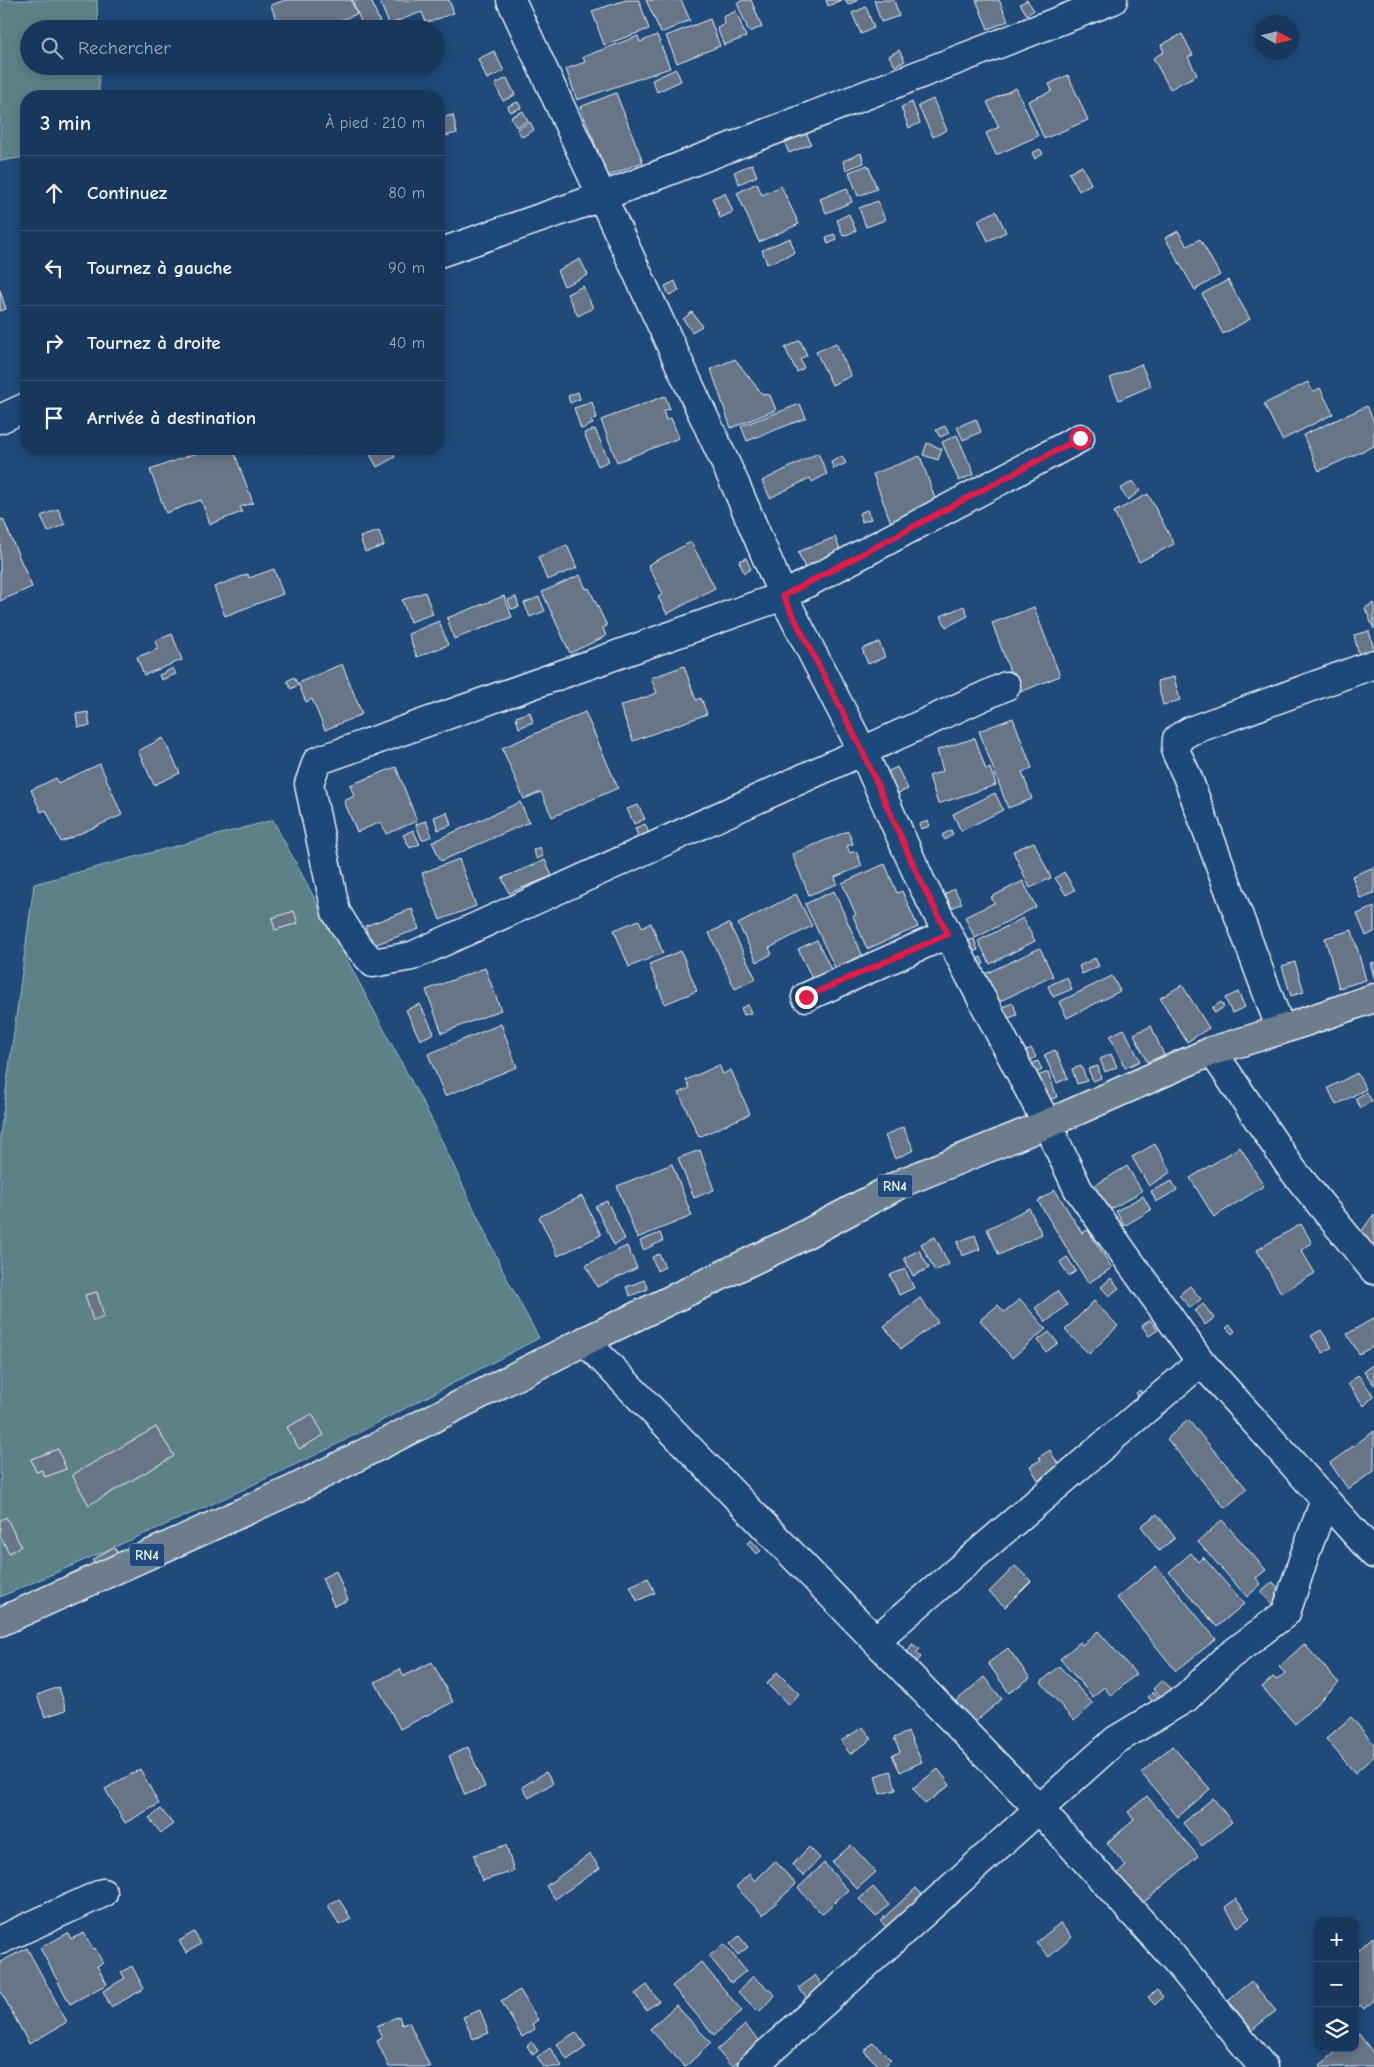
<!DOCTYPE html>
<html lang="fr">
<head>
<meta charset="utf-8">
<style>
	:root { --surface:#17385c; --page:#244365; --text:#f1f3f6; --muted:#9eacbb; --line:#365272 }
	body { margin:0; font-family:"Comic Neue",sans-serif; background:var(--page); color:var(--text) }
	.controls { position:absolute; right:15px; bottom:15px; display:grid; overflow:hidden; border-radius:10px; box-shadow:0 2px 12px #0003 }
	.controls button { width:45px; height:45px; display:grid; place-items:center; padding:0; border:0; border-bottom:1px solid var(--line); background:var(--surface); color:var(--text); font:25px sans-serif }
	.compass { position:absolute; left:1254px; top:15px; width:45px; height:45px; border-radius:50%; background:var(--surface); box-shadow:0 2px 12px #0003; rotate:98deg }
	.stop { position:absolute; width:15px; height:15px; margin:-11px; border:4px solid #e11d48; border-radius:50%; background:#fff }
	.stop.end { background:#e11d48; border-color:#fff; box-shadow:0 1px 5px #0008 }
	.list { margin:0; padding:0; list-style:none }
	h2 { display:flex; justify-content:space-between; align-items:center; height:65px; margin:0; padding:0 20px; font-size:21px }
	h2 small { font-size:16px; font-weight:400; color:var(--muted) }
	.list li { display:grid; grid-template-columns:32px 1fr auto; gap:15px; align-items:center; box-sizing:border-box; height:75px; padding:0 20px; border-top:1px solid var(--line) }
	.list b { display:block; font-size:19px; white-space:nowrap }
	.list em { font-size:16px; font-style:normal; color:var(--muted) }
	.icon { flex:none; width:28px; height:28px; fill:none; stroke:currentColor; stroke-width:2; stroke-linecap:round; stroke-linejoin:round }
	.map { position:relative; flex:none; width:1374px; height:2067px; overflow:hidden }
	.search { position:absolute; background:var(--surface); box-shadow:0 2px 12px #0003; left:20px; top:20px; width:425px; height:55px; display:flex; align-items:center; gap:12px; box-sizing:border-box; padding:0 18px; border-radius:28px; color:var(--muted); font-size:19px }
	.panel { position:absolute; background:var(--surface); box-shadow:0 2px 12px #0003; left:20px; top:90px; width:425px; height:365px; border-radius:20px }
	.map>svg:first-child { display:block }
	.green { fill:#5b8288; stroke:#a2bac0 }
	.building { fill:#687587; stroke:#e8f1f8 }
	.lines { fill:none; stroke-linecap:round; stroke-linejoin:round }
	.minor-casing { stroke:#e8f1f8; stroke-width:31 }
	.highway-casing { stroke:#e8f1f8; stroke-width:31 }
	.minor { stroke:#1f4a7a; stroke-width:28 }
	.highway { stroke:#6d7d8c; stroke-width:28 }
	.route { stroke:#e11d48; stroke-width:6 }
	.labels { text-anchor:middle; dominant-baseline:central; stroke-width:4.5; stroke-linejoin:round; paint-order:stroke }
	.shield { fill:#1f4a7a; stroke:#acbfd2; stroke-width:1 }
	.shield-label { font-size:14px; font-weight:bold; fill:#e8f1f8 }
</style>
</head>
<body>
<div class="map">
<svg width="1374" height="2067" viewBox="0 0 1374 2067">
	<rect width="100%" height="100%" fill="#1f4a7a"/>
	<filter id="ink" filterUnits="userSpaceOnUse"><feTurbulence type="fractalNoise" baseFrequency=".02" numOctaves="2"/><feDisplacementMap in="SourceGraphic" scale="10" xChannelSelector="R" yChannelSelector="G"/><feConvolveMatrix kernelMatrix="1 2 1 2 8 2 1 2 1" color-interpolation-filters="sRGB"/></filter>
	<g filter="url(#ink)">
		<path class="green" d="M0,0H97L98,29H29V66H99V96H26V157L0,161Z
			M273,820L434,1124L505,1275L539,1338L326,1450L206,1507L0,1597V1135L34,884Z"/>
		<path class="building" d="M285,0H351L357,14L330,24L332,29H279L271,5Z
			M352,0H371L382,28L364,29Z
			M379,0H449L454,13L426,23L422,12L389,24Z
			M626,0H639L649,29L604,45L592,11Z
			M646,0H681L690,20L661,33Z
			M744,0H751L762,27L749,32L737,3Z
			M826,0H841L828,6Z
			M845,0H858L848,5Z
			M874,0H894L899,16L881,22Z
			M976,0H999L1008,21L988,29Z
			M1027,0L1034,10L1027,15L1020,4Z
			M866,7L874,28L861,34L852,13Z
			M736,11L746,37L724,45L717,28L725,24L723,17Z
			M710,19L720,46L677,63L666,36Z
			M1182,34L1193,55L1188,57L1197,75L1170,89L1153,58L1164,52L1161,45Z
			M657,35L670,68L577,100L566,69L585,62L583,57L638,36L640,42Z
			M899,50L905,61L895,66L889,56Z
			M494,51L504,71L487,79L478,59Z
			M676,69L681,81L657,92L652,80Z
			M1068,75L1088,120L1044,139L1028,101L1052,91L1049,84Z
			M507,78L515,95L503,101L495,84Z
			M1016,88L1038,136L996,155L986,133L999,127L987,102Z
			M616,93L643,162L608,176L580,107Z
			M933,99L947,130L933,137L918,106Z
			M518,102L521,108L510,112L508,106Z
			M912,102L920,123L909,128L901,107Z
			M523,111L528,121L516,127L511,117Z
			M453,115L457,133L441,137L439,118Z
			M530,122L534,130L522,137L517,129Z
			M806,132L811,144L789,153L784,141Z
			M1040,149L1043,154L1035,159L1032,153Z
			M861,153L864,163L846,170L843,161Z
			M752,164L757,176L739,184L734,172Z
			M868,165L877,189L858,196L849,172Z
			M1082,166L1091,184L1079,191L1069,173Z
			M757,183L762,195L781,186L799,224L759,242L737,193Z
			M847,188L852,202L826,213L820,199Z
			M725,193L733,212L720,218L712,198Z
			M878,201L885,220L866,227L859,208Z
			M996,211L1006,232L988,241L978,220Z
			M849,214L856,231L843,236L837,220Z
			M1178,231L1187,246L1200,239L1220,275L1195,290L1165,238Z
			M834,234L837,240L828,244L826,237Z
			M790,238L795,253L767,264L762,250Z
			M580,259L588,275L564,286L557,271Z
			M1228,280L1250,319L1223,334L1202,294Z
			M675,281L679,291L669,295L665,286Z
			M583,286L593,308L578,316L567,294Z
			M0,290L6,309L0,311Z
			M692,312L702,326L692,332L683,319Z
			M800,340L807,355L800,359L804,368L797,372L785,348Z
			M836,343L851,376L832,385L816,352Z
			M735,359L762,394L770,395L776,410L731,428L711,369Z
			M1141,364L1151,386L1119,400L1110,378Z
			M1308,382L1313,392L1320,388L1333,414L1282,440L1264,404Z
			M578,392L580,399L570,403L568,396Z
			M665,396L670,409L663,411L666,420L671,418L679,438L617,462L601,420Z
			M592,402L597,418L591,420L593,424L581,429L574,408Z
			M800,404L806,418L747,441L741,426Z
			M1367,406L1374,422V446L1319,471L1303,435Z
			M976,419L981,432L963,440L957,427Z
			M945,426L949,433L940,437L936,430Z
			M595,429L609,461L598,466L584,433Z
			M957,435L974,474L959,481L942,442Z
			M927,443L942,449L938,460L923,455Z
			M207,449H233L253,503L240,507L242,512L210,524L201,500L166,513L150,470Z
			M308,449H326L311,455Z
			M367,449H391L395,457L377,467Z
			M818,453L827,474L812,482L810,478L770,498L762,481Z
			M842,456L846,463L834,469L831,462Z
			M920,456L938,507L891,523L873,474Z
			M1133,481L1140,491L1128,500L1120,489Z
			M1148,494L1174,544L1139,562L1114,512Z
			M58,509L65,524L48,532L41,516Z
			M867,510L871,519L862,522L859,513Z
			M3,519L32,587L0,601V520Z
			M379,531L384,546L365,552L360,537Z
			M835,537L843,557L807,573L798,552Z
			M691,542L715,588L667,614L658,597L663,594L648,565Z
			M567,545L577,568L547,580L538,557Z
			M746,558L751,569L744,573L739,561Z
			M274,569L283,594L225,616L214,587L248,574L249,578Z
			M580,575L586,589L589,588L607,626L603,628L606,636L570,653L542,592Z
			M425,592L433,614L410,622L402,600Z
			M504,596L512,617L454,639L447,618Z
			M516,597L519,607L511,609L508,600Z
			M539,597L545,611L530,617L524,603Z
			M1374,603V629L1365,608Z
			M964,606L968,616L946,627L941,616Z
			M1034,607L1060,676L1018,693L992,623Z
			M439,621L448,645L417,657L408,634Z
			M1369,631L1374,650V660L1361,664L1354,635Z
			M172,634L182,660L144,675L137,657L158,649L155,641Z
			M879,642L885,657L868,664L862,649Z
			M342,664L362,714L325,730L312,699L306,702L298,683Z
			M684,666L696,700L701,698L707,714L633,741L620,706L657,693L651,678Z
			M173,668L176,674L161,680L159,675Z
			M294,677L298,685L291,689L287,681Z
			M1174,677L1180,700L1163,705L1157,681Z
			M88,712L90,726L78,727L76,714Z
			M530,712L533,722L519,728L516,717Z
			M585,712L618,788L552,817L541,792L524,799L502,748Z
			M1013,718L1032,768L1022,772L1032,799L1008,808L979,731Z
			M163,738L180,773L154,785L138,751Z
			M975,738L986,770L990,768L996,785L938,804L929,776L943,771L937,750Z
			M100,764L122,815L61,842L46,810L41,812L31,790L56,778L58,783Z
			M396,767L417,821L386,834L381,822L357,832L344,801L354,796L350,785Z
			M897,767L908,789L894,795L883,774Z
			M995,793L1003,810L961,831L953,814Z
			M520,802L529,822L441,861L432,842Z
			M638,805L645,819L634,824L627,809Z
			M447,812L451,825L438,830L434,817Z
			M426,821L432,836L422,840L416,824Z
			M928,821L930,826L921,829L919,824Z
			M645,824L651,838L640,842L635,828Z
			M413,830L420,844L410,848L403,835Z
			M951,830L953,834L945,840L942,835Z
			M848,831L853,844L847,846L850,853L856,851L862,866L835,877L837,884L809,895L792,854Z
			M1034,842L1051,878L1030,888L1013,851Z
			M540,847L543,856L537,859L533,850Z
			M459,859L476,906L440,920L422,873Z
			M545,860L552,876L509,893L502,878Z
			M885,864L897,893L902,891L918,927L867,949L853,916L856,915L842,883Z
			M1374,867V893L1360,898L1352,876Z
			M1064,872L1075,890L1066,895L1055,878Z
			M1023,881L1036,907L975,938L965,917L994,903L991,897Z
			M954,889L962,903L952,908L945,894Z
			M834,891L864,959L837,972L805,904Z
			M796,894L812,926L769,948L772,954L757,962L738,924Z
			M1374,907V932L1366,936L1357,914Z
			M412,909L419,929L371,946L365,926Z
			M294,911L298,923L275,930L272,918Z
			M1023,918L1035,941L990,964L978,941Z
			M639,920L642,927L651,923L663,953L629,967L614,930Z
			M729,923L756,979L735,989L709,933Z
			M1352,930L1366,980L1339,988L1325,938Z
			M974,939L978,950L972,952L968,941Z
			M817,940L835,978L816,987L798,949Z
			M1040,948L1053,976L998,1002L985,974Z
			M681,951L697,991L665,1004L649,964Z
			M981,957L984,964L979,967L975,960Z
			M1095,958L1099,966L1082,974L1079,966Z
			M1295,962L1304,992L1291,996L1282,966Z
			M1374,962V977L1370,963Z
			M485,968L501,1010L442,1033L426,990Z
			M1112,976L1120,991L1067,1018L1059,1002Z
			M1067,977L1072,989L1053,997L1048,986Z
			M1182,985L1209,1028L1187,1042L1160,998Z
			M1238,992L1245,1007L1232,1013L1225,998Z
			M1221,1002L1224,1007L1215,1013L1212,1008Z
			M1013,1003L1017,1015L1006,1019L1002,1007Z
			M420,1004L434,1033L420,1040L406,1010Z
			M748,1005L751,1013L744,1015L741,1008Z
			M501,1024L517,1067L445,1096L428,1054Z
			M1151,1026L1164,1055L1147,1062L1134,1034Z
			M1124,1029L1140,1061L1125,1068L1110,1036Z
			M1031,1048L1036,1057L1028,1062L1023,1053Z
			M1055,1050L1068,1078L1057,1083L1044,1055Z
			M1111,1054L1117,1067L1105,1072L1100,1059Z
			M1038,1061L1042,1070L1034,1074L1029,1065Z
			M719,1065L723,1074L731,1070L750,1114L699,1137L679,1093L690,1088L686,1080Z
			M1081,1066L1087,1081L1077,1084L1072,1069Z
			M1098,1066L1101,1078L1093,1081L1088,1069Z
			M1048,1072L1057,1097L1044,1102L1035,1077Z
			M1357,1073L1366,1089L1336,1105L1328,1088Z
			M1366,1092L1372,1101L1361,1108L1355,1099Z
			M903,1127L914,1150L895,1159L885,1136Z
			M1155,1144L1171,1172L1149,1186L1132,1157Z
			M1240,1147L1264,1186L1214,1217L1190,1178Z
			M700,1150L714,1190L694,1198L678,1158Z
			M672,1164L692,1216L637,1238L617,1186Z
			M1127,1166L1142,1191L1108,1211L1094,1186Z
			M1172,1181L1177,1190L1156,1202L1151,1191Z
			M1055,1190L1082,1233L1088,1230L1112,1268L1088,1283L1038,1201Z
			M582,1196L601,1235L558,1256L539,1217Z
			M1143,1196L1151,1210L1124,1226L1116,1211Z
			M607,1201L625,1239L614,1245L595,1206Z
			M1029,1208L1042,1234L999,1255L987,1229Z
			M1374,1214V1248L1358,1236Z
			M1301,1224L1312,1243L1301,1250L1315,1273L1281,1293L1257,1250Z
			M660,1233L663,1241L643,1250L640,1241Z
			M975,1235L980,1249L962,1256L957,1242Z
			M935,1237L949,1264L935,1271L921,1244Z
			M627,1246L637,1268L597,1287L586,1265Z
			M919,1250L929,1268L913,1276L904,1258Z
			M659,1254L665,1267L657,1271L652,1257Z
			M1067,1257L1076,1271L1069,1276L1060,1262Z
			M905,1269L914,1288L899,1295L890,1275Z
			M1111,1278L1119,1288L1109,1296L1101,1287Z
			M644,1280L648,1289L630,1296L626,1287Z
			M1190,1286L1201,1299L1190,1308L1179,1295Z
			M1057,1291L1067,1305L1046,1322L1035,1308Z
			M97,1292L104,1317L93,1321L85,1295Z
			M920,1298L938,1322L901,1349L884,1326Z
			M1020,1299L1046,1329L1012,1358L980,1320L998,1305L1004,1312Z
			M1094,1301L1118,1326L1089,1354L1065,1330Z
			M1203,1304L1214,1318L1205,1325L1195,1311Z
			M1374,1318V1346L1359,1354L1347,1334Z
			M1150,1320L1158,1330L1149,1336L1142,1326Z
			M1230,1325L1235,1331L1232,1334L1226,1328Z
			M1321,1330L1332,1347L1323,1353L1311,1336Z
			M1049,1332L1058,1343L1046,1352L1038,1340Z
			M1374,1364V1385L1364,1371Z
			M1358,1375L1374,1396L1364,1406L1348,1384Z
			M1140,1390L1144,1396L1140,1399L1136,1393Z
			M312,1414L324,1435L299,1449L287,1427Z
			M1188,1420L1247,1489L1225,1508L1167,1439Z
			M156,1427L174,1456L89,1505L72,1475Z
			M1374,1431V1471L1348,1489L1330,1463Z
			M58,1449L66,1469L45,1477L42,1470L36,1472L31,1459Z
			M1050,1450L1060,1468L1038,1480L1030,1466L1041,1460L1039,1457Z
			M1157,1514L1175,1538L1159,1551L1141,1526Z
			M6,1517L21,1546L9,1553L0,1535V1521Z
			M1222,1520L1266,1570L1256,1578L1261,1584L1247,1597L1198,1542Z
			M751,1540L761,1551L756,1554L747,1543Z
			M114,1547L120,1557L98,1570L92,1560Z
			M1191,1553L1198,1562L1203,1557L1244,1604L1217,1627L1169,1572Z
			M1015,1566L1031,1581L1005,1607L989,1592Z
			M1156,1566L1216,1639L1176,1671L1117,1598Z
			M336,1571L348,1600L334,1606L322,1578Z
			M648,1578L655,1593L637,1601L630,1586Z
			M1273,1582L1285,1596L1274,1607L1261,1592Z
			M1098,1631L1136,1674L1111,1696L1104,1687L1093,1697L1060,1659L1080,1642L1082,1645Z
			M912,1644L920,1649L916,1653L921,1657L917,1662L906,1655Z
			M1304,1644L1339,1683L1295,1724L1262,1687L1273,1677L1277,1680L1285,1673L1279,1667Z
			M1008,1648L1030,1678L1009,1693L988,1663Z
			M432,1662L453,1702L400,1729L375,1682L400,1669L404,1676Z
			M1059,1666L1093,1704L1074,1721L1041,1682Z
			M777,1672L799,1694L789,1705L767,1684Z
			M984,1677L1002,1699L973,1724L955,1702Z
			M1162,1680L1174,1691L1165,1700L1153,1689Z
			M59,1687L66,1710L45,1717L37,1695Z
			M1153,1692L1160,1698L1155,1704L1148,1697Z
			M1351,1717L1374,1744V1756L1355,1773L1326,1739Z
			M863,1727L872,1739L850,1754L841,1741Z
			M908,1732L922,1762L900,1772L892,1755L900,1752L894,1738Z
			M1172,1746L1210,1789L1178,1817L1141,1773Z
			M468,1747L485,1787L465,1795L449,1756Z
			M140,1769L159,1804L125,1823L105,1789Z
			M938,1769L950,1785L925,1804L913,1788Z
			M891,1771L896,1790L880,1794L875,1776Z
			M546,1772L553,1783L529,1798L522,1787Z
			M1147,1796L1198,1856L1135,1910L1115,1876L1126,1866L1107,1843L1134,1820L1128,1812Z
			M1213,1798L1232,1822L1202,1846L1183,1823Z
			M161,1809L173,1824L161,1833L149,1818Z
			M506,1845L514,1871L482,1881L474,1855Z
			M851,1845L876,1872L857,1889L832,1862Z
			M809,1847L820,1858L803,1876L792,1865Z
			M590,1854L600,1868L555,1899L546,1886Z
			M775,1861L796,1884L763,1915L736,1887L749,1874L755,1881Z
			M824,1863L848,1890L822,1914L798,1888Z
			M873,1887L889,1905L876,1917L859,1899Z
			M916,1888L925,1898L890,1931L880,1921Z
			M339,1899L351,1919L339,1925L328,1905Z
			M1236,1899L1250,1918L1238,1927L1225,1907Z
			M1060,1923L1072,1937L1049,1957L1036,1943Z
			M194,1932L201,1944L186,1953L179,1941Z
			M68,1933L71,1939L84,1933L93,1949L95,1948L103,1963L97,1966L107,1984L70,2004L40,1948Z
			M739,1936L748,1947L738,1955L730,1944Z
			M1373,1937L1374,2000L1364,2009L1360,2005L1355,2009V1952Z
			M724,1944L746,1971L731,1983L709,1956Z
			M27,1948L67,2022L29,2044L0,1990V1962Z
			M701,1962L742,2011L714,2035L672,1986Z
			M132,1966L144,1989L111,2007L103,1991L125,1978L121,1972Z
			M815,1975L826,1991L810,2003L799,1988Z
			M753,1976L775,1995L759,2012L738,1992Z
			M1251,1981L1276,2011L1252,2030L1228,2000Z
			M647,1985L659,2001L646,2010L635,1994Z
			M520,1990L538,2020L532,2024L535,2029L522,2037L501,2001Z
			M1157,1990L1163,1997L1155,2005L1148,1997Z
			M676,2005L711,2043L685,2067L650,2029Z
			M480,2010L489,2033L473,2039L463,2017Z
			M399,2016L402,2025L409,2022L430,2067H389L377,2041L382,2038L377,2026Z
			M745,2025L761,2042L732,2067L717,2050Z
			M576,2032L586,2047L567,2060L557,2044Z
			M1359,2034L1374,2054V2067H1322L1320,2065L1341,2048H1355V2038Z
			M532,2042L538,2051L533,2055L527,2046Z
			M873,2042L891,2060L883,2067H880L864,2051Z
			M550,2048L562,2066L560,2067H544L537,2057Z"/>
		<g class="lines">
			<g class="minor-casing">
				<path id="minor" d="M511,0L735,484L783,596L863,752L921,882L1047,1124L1078,1189L1201,1362L1374,1554
					M439,253L601,197L1113,0
					M0,419L26,407
					M1006,686L412,956L373,963L355,943L336,912L309,784L317,761L783,596L1080,438
					M806,997L947,934
					M1281,1030L1187,776L1176,752L1177,739L1190,731L1374,664
					M1212,1051L1291,1168L1374,1270
					M585,1341L1038,1808L1173,1957L1263,2067
					M876,1640L1201,1362
					M0,1940L103,1893
					M752,2067L1116,1740L1186,1698L1224,1660L1286,1613L1304,1557L1325,1500"/>
			</g>
			<g class="highway-casing">
				<path id="highway" d="M0,1622L294,1489L585,1341L793,1241L906,1181L1047,1124L1212,1051L1281,1030L1374,998"/>
			</g>
			<use href="#minor" class="minor"/>
			<use href="#highway" class="highway"/>
		</g>
	</g>
	<g class="lines" filter="url(#ink)">
		<path class="route" d="M806,997L948,934L921,882L863,752L783,596L1080,438"/>
	</g>
	<g class="labels">
		<g class="shield">
			<rect x="877.5" y="1174.5" width="35" height="23" rx="4"/>
			<rect x="129.5" y="1543.5" width="35" height="23" rx="4"/>
		</g>
		<g class="shield-label">
			<text x="895" y="1186">RN4</text>
			<text x="147" y="1555">RN4</text>
		</g>
	</g>
</svg>
<div class="controls">
<button>+</button>
<button>−</button>
<button><svg class="icon" aria-label="layers" viewBox="0 0 24 24"><path d="M12 4l9 5-9 5-9-5zM3 14l9 5 9-5"/></svg></button>
</div>
<svg class="compass" viewBox="-18 -18 36 36"><path d="M0-13l5 13h-10z" fill="#e53935"/><path d="M0 13l5-13h-10z" fill="#9eacbb"/></svg>
<div class="stop" style="left:1080px;top:438px"></div>
<div class="stop end" style="left:806px;top:997px"></div>
<div class="search"><svg class="icon" aria-label="search" viewBox="0 0 24 24"><circle cx="10" cy="10" r="6"/><path d="M15 15l6 6"/></svg>Rechercher</div>
<section class="panel">
<h2>3 min<small>À pied · 210 m</small></h2>
<ul class="list">
<li><svg class="icon" aria-label="ahead" viewBox="0 0 24 24"><path d="M12 20V5M6 11l6-6 6 6"/></svg><div><b>Continuez</b></div><em>80 m</em></li>
<li><svg class="icon" aria-label="left" viewBox="0 0 24 24"><path d="M17 20v-9H6M10 6l-5 5 5 5"/></svg><div><b>Tournez à gauche</b></div><em>90 m</em></li>
<li><svg class="icon" aria-label="right" viewBox="0 0 24 24"><path d="M7 20v-9h11M14 6l5 5-5 5"/></svg><div><b>Tournez à droite</b></div><em>40 m</em></li>
<li><svg class="icon" aria-label="arrive" viewBox="0 0 24 24"><path d="M6 21V4h12l-3 4 3 4H6"/></svg><div><b>Arrivée à destination</b></div></li>
</ul>
</section>
</div>
</body>
</html>
